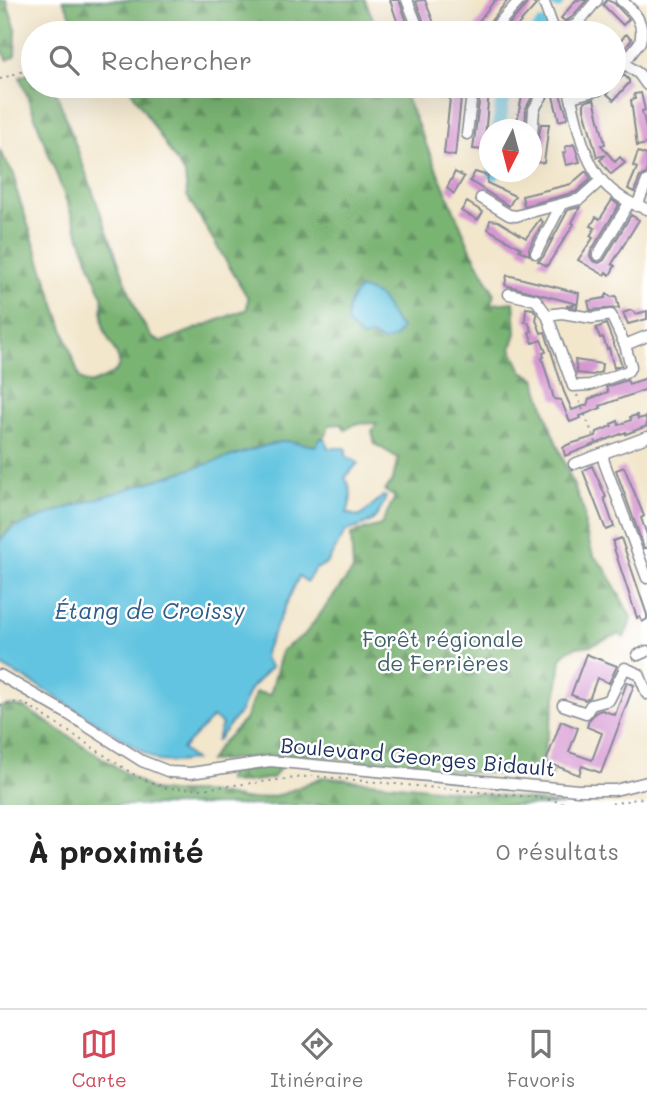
<!DOCTYPE html>
<html lang="fr">
<head>
<meta charset="utf-8">
<style>
	:root { --surface:#fff; --page:#f6f6f6; --text:#222; --muted:#767676; --line:#e0e0e0; --accent:#d1495b }
	body { margin:0; font-family:Mali,sans-serif; background:var(--page); color:var(--text) }
	.compass { position:absolute; left:479px; top:119px; width:63px; height:63px; border-radius:50%; background:var(--surface); box-shadow:0 7px 28px #0002; rotate:186deg }
	.list { margin:0; padding:0; list-style:none }
	h2 { display:flex; justify-content:space-between; align-items:center; height:91px; margin:0; padding:0 28px; font-size:30px }
	h2 small { font-size:23px; font-weight:400; color:var(--muted) }
	.icon { flex:none; width:38px; height:38px; fill:none; stroke:currentColor; stroke-width:2; stroke-linecap:round; stroke-linejoin:round }
	.map { position:relative; flex:none; width:647px; height:805px; overflow:hidden }
	.search { position:absolute; background:var(--surface); box-shadow:0 7px 28px #0002; left:21px; right:21px; top:21px; height:77px; display:flex; align-items:center; gap:18px; box-sizing:border-box; padding:0 24px; border-radius:38px; color:var(--muted); font-size:26px }
	.sheet { height:203px; background:var(--surface) }
	nav { display:flex; justify-content:space-around; align-items:center; box-sizing:border-box; height:98px; border-top:2px solid var(--line); background:var(--surface); font-size:19px; color:var(--muted) }
	nav a { display:grid; justify-items:center; gap:4px }
	nav .on { color:var(--accent) }
	.map>svg:first-child { display:block }
	.forest { fill:url(#forest-firs); stroke:#4a7268; stroke-width:2 }
	.water { fill:#62c4e0; stroke:#3e7a9f; stroke-width:2 }
	.lines { fill:none; stroke-linecap:round; stroke-linejoin:round }
	.river { stroke:#62c4e0; stroke-width:14 }
	.building { fill:#d696d2 }
	.minor-casing { stroke:#868a94; stroke-width:13 }
	.path { stroke:#868a94; stroke-width:2; stroke-dasharray:2 5; stroke-linecap:butt }
	.minor { stroke:#fff; stroke-width:10 }
	.labels { text-anchor:middle; dominant-baseline:central; stroke-width:5; stroke-linejoin:round; paint-order:stroke }
	.park-label { font-size:21px; fill:#41606a; stroke:#fff }
	.street-label { font-size:21px; fill:#1b2f5e; stroke:#fff }
	.water-label { font-size:23px; font-style:italic; fill:#305c85; stroke:#fff }
</style>
</head>
<body>
<div class="map">
<svg width="647" height="805" viewBox="0 0 647 805">
	<defs>
		<pattern id="forest-firs" width="22" height="20" patternUnits="userSpaceOnUse" patternTransform="scale(1.75)"><rect width="22" height="20" fill="#7ab473"/><path d="M5 1l3.5 6h-7zM16 11l3.5 6h-7z" fill="#639362"/></pattern>
	</defs>
	<rect width="100%" height="100%" fill="#fff"/>
	<filter id="ink" filterUnits="userSpaceOnUse"><feTurbulence type="fractalNoise" baseFrequency=".0143" numOctaves="2"/><feDisplacementMap in="SourceGraphic" scale="14" xChannelSelector="R" yChannelSelector="G"/><feConvolveMatrix kernelMatrix="1 2 1 2 8 2 1 2 1" color-interpolation-filters="sRGB"/></filter>
	<filter id="wash" filterUnits="userSpaceOnUse"><feTurbulence type="fractalNoise" baseFrequency=".00686" numOctaves="4" result="noise"/><feDisplacementMap in="SourceGraphic" scale="28" xChannelSelector="R" yChannelSelector="G"/><feGaussianBlur stdDeviation="1.57" result="paint"/><feColorMatrix in="noise" values="0 0 0 0 0 0 0 0 0 0 0 0 0 0 0 0 0 1.4 0 .05"/><feComposite in="paint" operator="in"/></filter>
	<g filter="url(#wash)">
		<rect width="100%" height="100%" fill="#f2e6cb"/>
		<path class="forest" d="M0,0H6L16,29L15,56L8,60L0,46Z
			M63,0H365L379,33H80Z
			M33,72V86H54L138,315L152,338L162,342L247,309L248,298L187,196L185,175L128,86H401L471,250L494,293L492,304L514,302L516,333L511,348L522,371L535,378L552,432L584,511L585,528L593,555L605,568L632,619L624,638L619,634L591,645L577,647L569,650L561,658L557,693L543,756V764L553,773L552,776L446,771L318,756L284,755L209,761L220,745L245,720L256,692L270,695L282,650L305,634L353,570L351,534L381,525L395,497L385,491L393,479L398,458L375,444L372,431L377,423L355,424L345,430L342,424L329,425L326,434L312,449L137,495L133,485L123,498L110,499L103,496L98,506L87,511L75,504L71,512L26,533L13,524L0,557V151L15,176L16,189L80,379L90,384C135,367 118,363 104,329C101,320 103,306 102,296L20,77Z
			M9,705L25,708L152,790L170,792H208L243,799H256L283,794L322,777L503,796L563,805H0V707Z
			M276,765L280,768L273,778L238,783L228,781L227,777L229,772Z"/>
		<path class="water" d="M360,289C389,294 383,312 401,328L395,338L383,342L373,336L362,338L347,323C347,307 349,299 360,289Z
			M321,438L325,439L328,448H346V456L358,463L345,478C353,490 352,499 347,513L359,517L383,496L386,497C376,523 372,523 346,531L327,563L314,570L307,582L299,576L266,649L264,658L271,667L250,689L240,712L216,742L222,724L213,717L182,749L194,760L175,762L158,761L35,684L0,665V540L11,529L58,511L264,446L285,441L316,446Z"/>
		<g class="lines">
			<path class="river" d="M557,2L558,0
				M537,33L542,26
				M499,130L502,104L508,86
				M494,173V172"/>
		</g>
		<g id="blocks">
			<path class="building" d="M390,0H399L411,33H401Z
				M425,0L432,18L437,33H428L416,1Z
				M495,0H508L482,32L475,26Z
				M528,0L536,5L511,33H501L526,5Z
				M576,0H587L571,18L565,21L561,18Z
				M607,0L614,3L629,19L623,25L603,5Z
				M626,34L632,39L614,63V49Z
				M624,75L629,80V83L614,100L607,94L614,84Z
				M422,86L465,89L463,99H461L455,156L444,154L450,98L421,93Z
				M481,86H488L489,90L484,150L473,149Z
				M524,86H534L533,95L526,108L525,130H515V126L511,125V122L517,121Z
				M641,93L645,110L642,111L647,132V144L637,146L631,100L635,99L634,94Z
				M560,94L567,115L566,119L559,121L553,96Z
				M594,99L605,144L601,145L615,162L620,157L625,163L611,174L600,160L606,155L597,157L584,109V102Z
				M541,124H549L544,163L534,162Z
				M574,144L580,162L566,165L563,153L566,152L565,147Z
				M638,152L647,155V173L640,177L634,192L628,189L637,168L633,166Z
				M586,171L591,179L576,192L524,206L522,196L571,184Z
				M455,172L464,177L454,194L447,188Z
				M475,172L488,176L487,183L515,196L509,206L470,181Z
				M612,200L619,205L591,251L590,256L593,261L599,263L604,260L631,215L639,220L612,264L615,266L610,275L606,272L604,275L578,260L593,238L590,236L595,228L591,226L596,217L600,219Z
				M467,202L483,212L478,220L461,211Z
				M580,207L572,223L574,224L547,266L538,261L543,257L568,210Z
				M540,219L543,222L529,249V255L519,250L521,248L488,229L490,220L498,221L526,238Z
				M507,275L579,293L577,308L566,306L577,304L505,285Z
				M607,294L611,297L616,296L619,308L590,310L588,301L605,298Z
				M526,308L533,309L537,315L536,320L541,333L545,332L564,392L572,410L587,405L589,399L608,392L606,387L627,380L629,384L647,378V389L600,406L601,408L580,416L581,418L570,422L561,400L554,399L542,358L544,357L543,353L546,352L541,340L533,343L529,332L532,331L528,322H525Z
				M631,310L636,314L647,311V319L628,324L623,313Z
				M606,324L622,365L614,368L609,348L607,349L603,337L600,338L596,328Z
				M575,360L602,364L601,372L593,375L577,373Z
				M637,415L638,419L646,417L647,426L626,434V432L565,456L563,448L567,445L596,436L597,432L612,426L611,424L618,421L619,425L631,420L630,417Z
				M592,466L606,497L604,498L614,527L606,530L583,471Z
				M624,467L644,516L641,518L647,535V548H644L616,470Z
				M621,538L647,615V619L642,622L640,617L637,618L613,545V541Z
				M586,654L617,666L609,683L597,678L590,697L585,700L571,695Z
				M627,682L634,685L601,773L582,766L579,775L546,762L561,721L578,728L569,752L592,760L602,733L587,727L589,720L596,712L602,710L615,715Z"/>
		</g>
	</g>
	<g filter="url(#ink)">
		<use href="#blocks" fill-opacity="0" stroke="#868a94" stroke-width="2"/>
		<g class="lines">
			<g class="minor-casing">
				<path id="minor" d="M407,0L420,33
					M543,0L555,33
					M555,32L576,25L597,0
					M490,33L520,0
					M624,63L639,74L647,85
					M614,76L640,42C645,22 635,12 621,0
					M568,86C582,140 585,190 647,209
					M571,97L598,90L605,86
					M467,134L473,86
					M532,136L534,109L548,86
					M481,198L509,215L516,216L580,199L600,181
					M637,206L647,181
					M536,253L561,205
					M598,255L629,203
					M509,294L536,300L547,315L573,386L590,385L628,371L631,366L625,345
					M547,315L562,313L592,318L611,315L625,345L647,336
					M603,455L604,462L647,578
					M574,464L647,437
					M638,655L647,651
					M0,675L68,714L142,761L170,772L191,773L270,761L578,790H615L647,782
					M563,705L586,713L591,705L609,700L625,668L639,674L647,694"/>
			</g>
			<path class="path" d="M0,79L33,68
				M577,395L597,445
				M0,705L18,702L31,707L136,776L166,788L201,789L313,776L541,798L574,805
				M605,805L647,797"/>
			<use href="#minor" class="minor"/>
		</g>
	</g>
	<g class="labels">
		<g class="park-label">
			<text x="443" y="638">Forêt régionale<tspan x="443" dy="24">de Ferrières</tspan></text>
		</g>
		<g class="street-label">
			<text transform="translate(418 756) rotate(5)">Boulevard Georges Bidault</text>
		</g>
		<g class="water-label">
			<text x="150" y="610">Étang de Croissy</text>
		</g>
	</g>
</svg>
<svg class="compass" viewBox="-18 -18 36 36"><path d="M0-13l5 13h-10z" fill="#e53935"/><path d="M0 13l5-13h-10z" fill="#767676"/></svg>
<div class="search"><svg class="icon" aria-label="search" viewBox="0 0 24 24"><circle cx="10" cy="10" r="6"/><path d="M15 15l6 6"/></svg>Rechercher</div>
</div>
<section class="sheet">
<h2>À proximité<small>0 résultats</small></h2>
<ul class="list">
</ul>
</section>
<nav>
<a class="on"><svg class="icon" aria-label="map" viewBox="0 0 24 24"><path d="M3 6l6-2 6 2 6-2v14l-6 2-6-2-6 2zM9 4v14M15 6v14"/></svg>Carte</a>
<a><svg class="icon" aria-label="directions" viewBox="0 0 24 24"><path d="M12 3l9 9-9 9-9-9zM9 14v-3h6M13 9l2 2-2 2"/></svg>Itinéraire</a>
<a><svg class="icon" aria-label="saved" viewBox="0 0 24 24"><path d="M7 4h10v16l-5-4-5 4z"/></svg>Favoris</a>
</nav>
</body>
</html>
